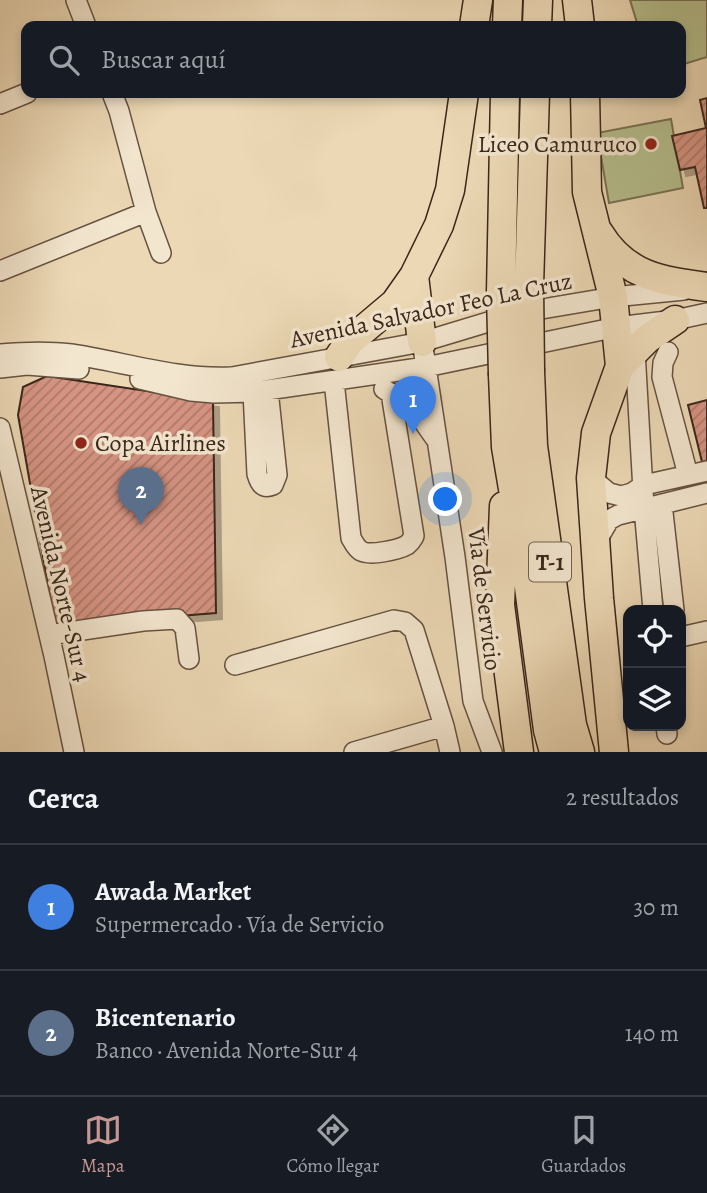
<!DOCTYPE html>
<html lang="es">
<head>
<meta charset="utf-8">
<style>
	:root { --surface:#171b24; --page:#242831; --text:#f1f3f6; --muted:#9ea1a6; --line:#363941; --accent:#c59692 }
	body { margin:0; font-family:Alegreya,serif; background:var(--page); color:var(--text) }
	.controls { position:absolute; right:21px; bottom:21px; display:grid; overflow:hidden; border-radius:14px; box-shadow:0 4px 10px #0003 }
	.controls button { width:63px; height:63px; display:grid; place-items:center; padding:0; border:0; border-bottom:2px solid var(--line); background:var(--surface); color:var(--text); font:35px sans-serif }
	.you { position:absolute; left:446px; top:500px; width:24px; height:24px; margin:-18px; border:5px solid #fff; border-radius:50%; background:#1a73e8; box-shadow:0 0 0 10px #1a73e833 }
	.badge { display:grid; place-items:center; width:46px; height:46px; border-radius:50%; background:var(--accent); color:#fff; font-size:23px; font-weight:700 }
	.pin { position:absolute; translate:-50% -58px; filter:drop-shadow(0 2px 4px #0008) }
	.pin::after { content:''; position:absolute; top:37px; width:24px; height:21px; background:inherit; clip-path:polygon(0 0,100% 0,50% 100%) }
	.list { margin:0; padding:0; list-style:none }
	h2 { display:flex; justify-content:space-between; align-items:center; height:91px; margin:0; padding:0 28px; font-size:30px }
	h2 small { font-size:23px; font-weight:400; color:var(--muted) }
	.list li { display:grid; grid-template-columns:46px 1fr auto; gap:21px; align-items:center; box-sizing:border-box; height:126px; padding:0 28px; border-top:2px solid var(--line) }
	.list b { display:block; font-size:26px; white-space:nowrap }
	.list p { margin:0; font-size:23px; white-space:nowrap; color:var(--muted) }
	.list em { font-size:23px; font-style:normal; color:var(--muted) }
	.icon { flex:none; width:38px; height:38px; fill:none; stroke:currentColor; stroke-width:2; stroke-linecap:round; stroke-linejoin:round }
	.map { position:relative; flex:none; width:707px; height:752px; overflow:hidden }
	.search { position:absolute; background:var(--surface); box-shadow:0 4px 10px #0003; left:21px; right:21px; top:21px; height:77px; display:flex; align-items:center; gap:18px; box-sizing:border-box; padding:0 24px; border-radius:14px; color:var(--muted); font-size:26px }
	.sheet { height:343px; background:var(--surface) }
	nav { display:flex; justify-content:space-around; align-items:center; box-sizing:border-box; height:98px; border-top:2px solid var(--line); background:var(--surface); font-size:19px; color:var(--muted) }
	nav a { display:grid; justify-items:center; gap:4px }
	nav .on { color:var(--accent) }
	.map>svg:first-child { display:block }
	.green { fill:#b6bf8e; stroke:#787254; stroke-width:2 }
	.building { fill:url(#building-hatch); stroke:#3a261a; stroke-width:2; filter:url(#shadow) }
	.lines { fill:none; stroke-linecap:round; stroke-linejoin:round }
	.minor-casing { stroke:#665241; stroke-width:22 }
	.highway-casing { stroke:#3a261a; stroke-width:31 }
	.minor { stroke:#f3e6cf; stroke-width:19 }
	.highway { stroke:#ecd8b5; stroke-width:28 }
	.highway-bridge-casing { stroke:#3a261a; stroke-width:31; stroke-linecap:butt }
	.highway-bridge { stroke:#ecd8b5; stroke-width:28 }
	.poi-dot { fill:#8f2418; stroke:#f3e6cf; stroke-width:2.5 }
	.labels { text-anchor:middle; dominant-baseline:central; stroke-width:7; stroke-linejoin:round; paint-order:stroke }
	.shield { fill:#f3e6cf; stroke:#726050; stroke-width:2 }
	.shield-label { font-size:23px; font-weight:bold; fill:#3a261a }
	.poi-label { font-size:24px; fill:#3a261a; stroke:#f3e6cf; text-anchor:end }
	.street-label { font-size:24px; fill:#3a261a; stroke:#f3e6cf }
</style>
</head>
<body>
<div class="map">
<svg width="707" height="752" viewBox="0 0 707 752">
	<defs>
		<pattern id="building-hatch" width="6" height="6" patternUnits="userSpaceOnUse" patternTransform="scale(1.75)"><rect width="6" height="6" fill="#d69483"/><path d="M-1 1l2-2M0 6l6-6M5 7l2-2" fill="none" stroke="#af796a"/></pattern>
		<filter id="shadow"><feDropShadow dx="6" dy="6" stdDeviation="0" flood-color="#0004"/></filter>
	</defs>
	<rect width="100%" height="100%" fill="#ecd8b5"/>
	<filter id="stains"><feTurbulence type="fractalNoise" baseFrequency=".00286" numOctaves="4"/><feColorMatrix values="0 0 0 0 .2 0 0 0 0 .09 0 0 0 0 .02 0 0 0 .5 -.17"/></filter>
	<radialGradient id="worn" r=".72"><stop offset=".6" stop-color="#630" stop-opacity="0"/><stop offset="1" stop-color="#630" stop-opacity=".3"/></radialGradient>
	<path class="green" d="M630,0H707V57L681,65V26H638Z
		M671,119L683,188L609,203L597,133Z"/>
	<path class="building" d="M707,98V208H704L695,167L680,170L672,136L706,128L700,100Z
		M47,376L213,401L216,613L55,626L18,415L23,387Z
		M707,400V465L703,466L688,405Z"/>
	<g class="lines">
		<g class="minor-casing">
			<path id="minor" d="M76,0L86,26
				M112,93L119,111L146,212L161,253
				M0,104L27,93
				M0,271L146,212
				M635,351L644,508L653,610
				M668,352L663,363L662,377L688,475
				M0,354C23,352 47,351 71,354C124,362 178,380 232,377L422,342L518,313L613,297L684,290
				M424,354L455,557L473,701L492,752
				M0,368L27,365L79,369
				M140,379L191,391L214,393L253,392L426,367L617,327L675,320L707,313
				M334,381L351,538C354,543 356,548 361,551C370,556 398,550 407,545C411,542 411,541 414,536L391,393
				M384,389L416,411L435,438
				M253,392L257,474C260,484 263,489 273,485L277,475L268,390
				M0,428L54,656L74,752
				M591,478L609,493L621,496L632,493L644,485L707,471
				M662,504L674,610
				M596,542L609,520L618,515L707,493
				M49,635L143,621L177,619L185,628L189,659
				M681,635L685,636L707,631
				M235,665L394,620L405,622L414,630L444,726L450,752
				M666,726L667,734
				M354,752L444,726"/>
		</g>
		<g class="highway-casing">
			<path id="highway" d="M577,0L580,26
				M474,26L478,0
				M507,26L508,0
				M537,26L538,0
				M585,93L587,192L613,297L620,366
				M599,233C625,276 661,281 707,287
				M414,276L422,342
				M529,286L535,93
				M501,293L505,93
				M339,357L350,341L395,303L414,276L439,225L450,190L464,93
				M530,371L533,446L572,725L580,752
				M503,375L506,447L527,572L548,730L554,752
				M504,506L500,605L519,752
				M614,752L599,598L591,478L596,433L620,366L647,339L675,320"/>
		</g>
		<use href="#minor" class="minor"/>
		<use href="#highway" class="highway"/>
		<g class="highway-bridge-casing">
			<path id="highway-bridge" d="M529,286L530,371
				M501,293L503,375"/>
		</g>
		<use href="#highway-bridge" class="highway-bridge"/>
	</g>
	<g class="poi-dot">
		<circle cx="651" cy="144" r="7"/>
		<circle cx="81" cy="443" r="7"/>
	</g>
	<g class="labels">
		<rect class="shield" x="529" y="542.5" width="42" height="39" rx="5"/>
		<g class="shield-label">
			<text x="550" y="562">T-1</text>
		</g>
		<g class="poi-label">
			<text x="637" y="144">Liceo Camuruco</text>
			<text x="95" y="443" text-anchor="start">Copa Airlines</text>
		</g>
		<g class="street-label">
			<text transform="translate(431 310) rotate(-12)">Avenida Salvador Feo La Cruz</text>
			<text transform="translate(61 584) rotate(77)">Avenida Norte-Sur 4</text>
			<text transform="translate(485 599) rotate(83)">Vía de Servicio</text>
		</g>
	</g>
	<rect width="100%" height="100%" filter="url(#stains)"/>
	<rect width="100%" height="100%" fill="url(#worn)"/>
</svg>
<div class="controls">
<button><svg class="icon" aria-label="locate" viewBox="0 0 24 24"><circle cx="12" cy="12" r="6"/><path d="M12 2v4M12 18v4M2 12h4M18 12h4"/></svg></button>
<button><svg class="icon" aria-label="layers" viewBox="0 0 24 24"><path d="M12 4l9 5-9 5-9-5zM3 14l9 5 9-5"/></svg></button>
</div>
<div class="you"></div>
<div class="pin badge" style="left:413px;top:434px;background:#3f7fe0">1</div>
<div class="pin badge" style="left:141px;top:525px;background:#5c6f8a">2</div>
<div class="search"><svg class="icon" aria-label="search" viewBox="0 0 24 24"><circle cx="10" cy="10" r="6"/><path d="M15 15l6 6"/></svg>Buscar aquí</div>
</div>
<section class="sheet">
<h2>Cerca<small>2 resultados</small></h2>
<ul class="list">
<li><span class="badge" style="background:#3f7fe0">1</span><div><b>Awada Market</b><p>Supermercado · Vía de Servicio</p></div><em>30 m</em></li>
<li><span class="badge" style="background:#5c6f8a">2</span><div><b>Bicentenario</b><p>Banco · Avenida Norte-Sur 4</p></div><em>140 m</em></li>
</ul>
</section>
<nav>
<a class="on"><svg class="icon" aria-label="map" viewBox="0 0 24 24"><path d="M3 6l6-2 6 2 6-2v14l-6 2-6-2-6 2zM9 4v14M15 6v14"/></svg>Mapa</a>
<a><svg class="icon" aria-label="directions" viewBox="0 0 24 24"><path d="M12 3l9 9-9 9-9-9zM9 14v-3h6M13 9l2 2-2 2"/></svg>Cómo llegar</a>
<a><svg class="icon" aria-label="saved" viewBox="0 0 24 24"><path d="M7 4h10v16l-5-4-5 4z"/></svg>Guardados</a>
</nav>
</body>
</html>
